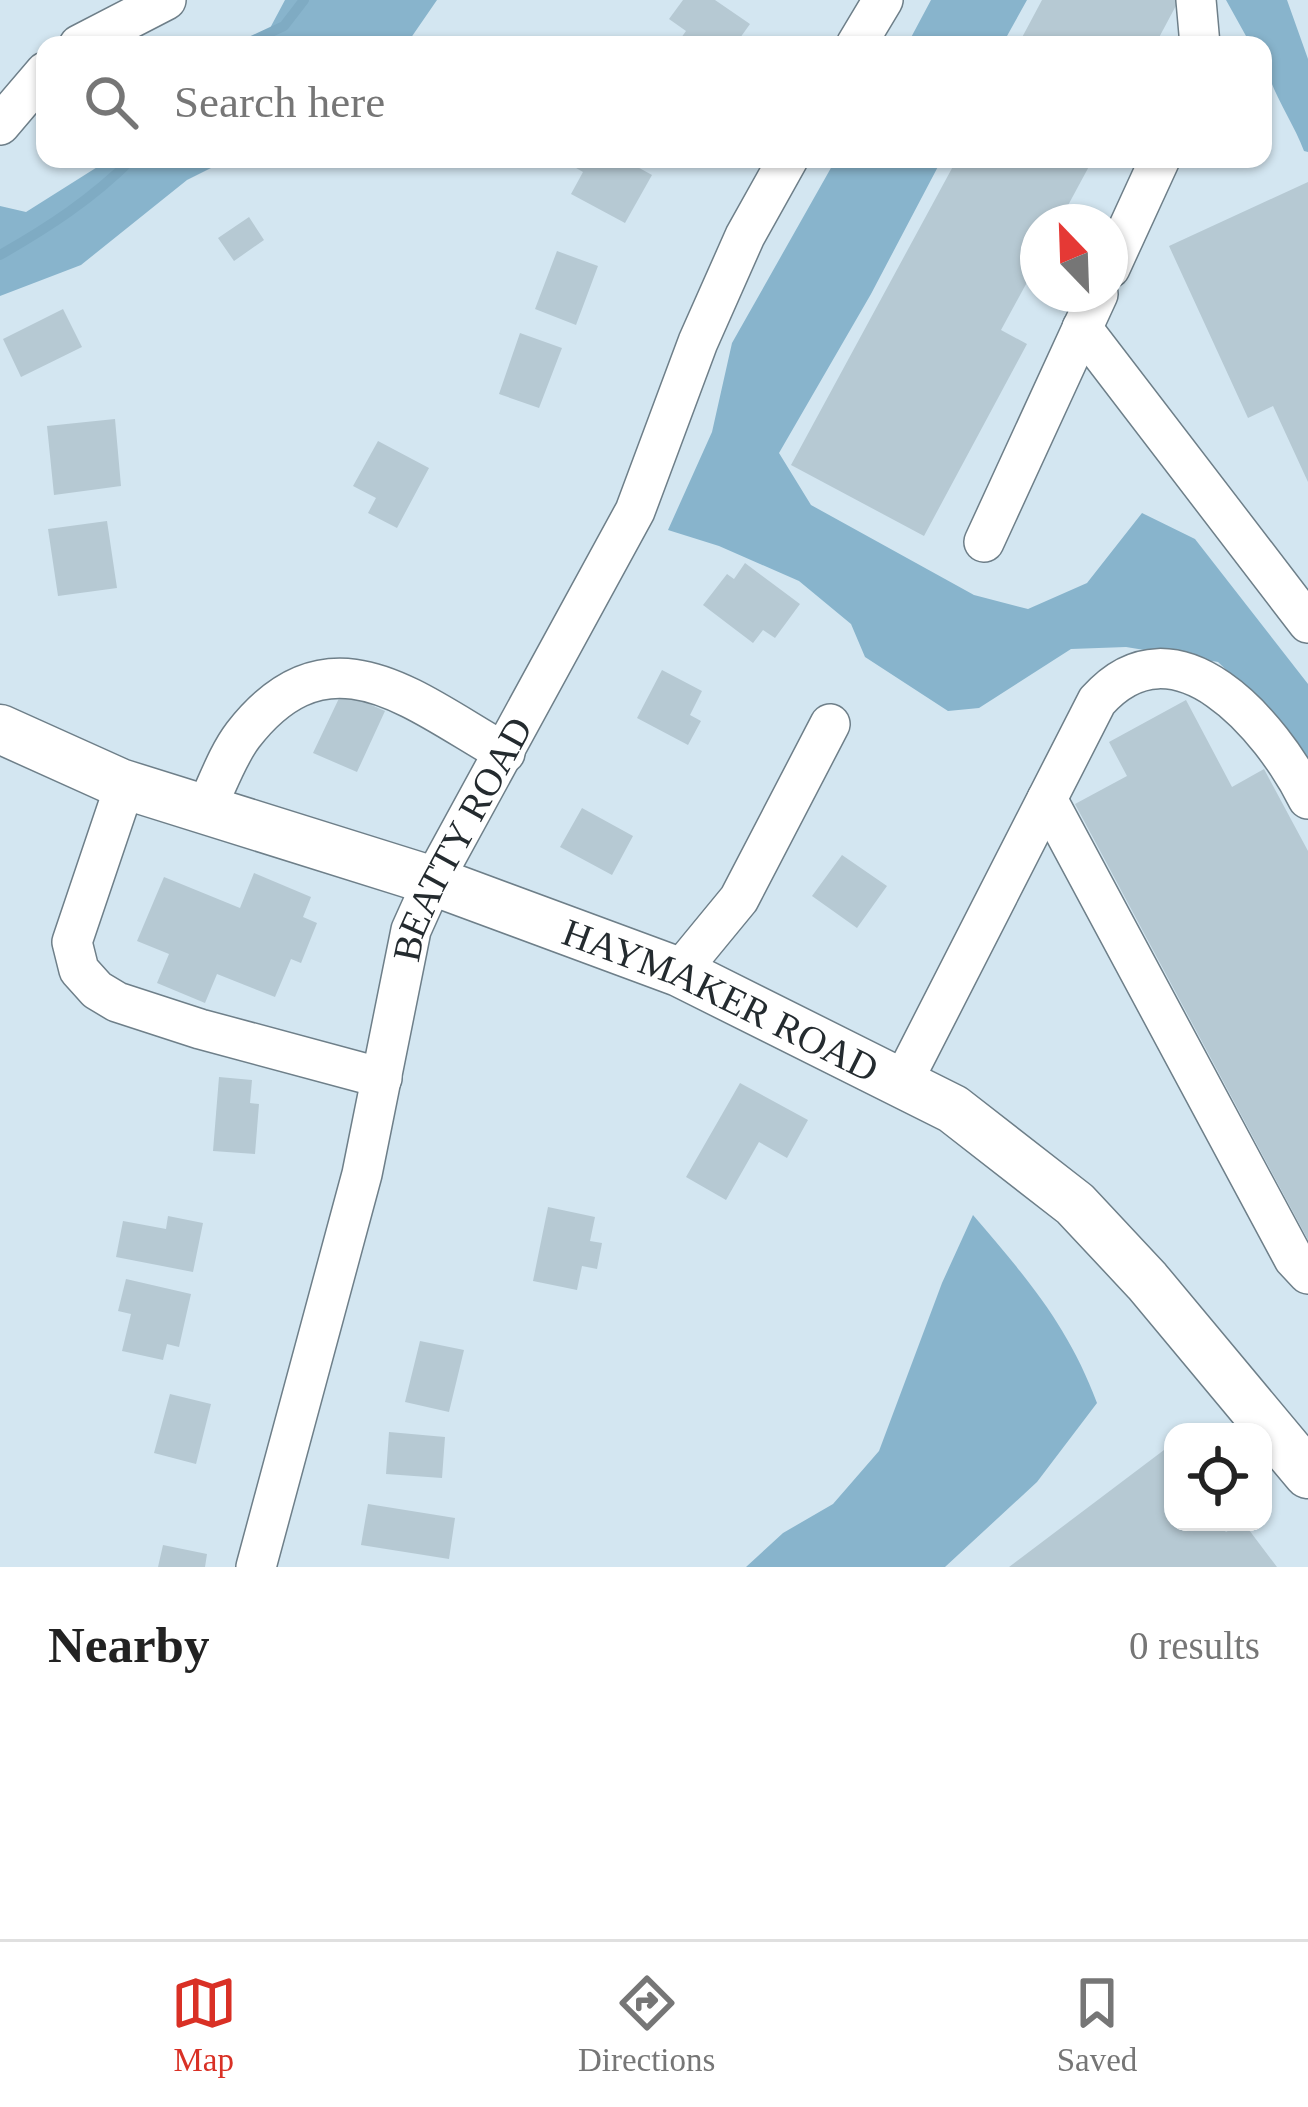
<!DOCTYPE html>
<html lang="en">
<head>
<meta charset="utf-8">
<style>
	:root { --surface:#fff; --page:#f2f2f2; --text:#222; --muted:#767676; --line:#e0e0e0; --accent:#d93025 }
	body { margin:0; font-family:Georgia,serif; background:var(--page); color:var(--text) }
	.controls { position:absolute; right:36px; bottom:36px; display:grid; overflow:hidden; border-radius:24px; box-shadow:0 3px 9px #0004 }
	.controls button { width:108px; height:108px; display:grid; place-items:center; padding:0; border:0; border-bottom:3px solid var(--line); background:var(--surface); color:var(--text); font:60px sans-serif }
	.compass { position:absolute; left:1020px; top:204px; width:108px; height:108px; border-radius:50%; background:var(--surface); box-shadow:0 3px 9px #0004; rotate:337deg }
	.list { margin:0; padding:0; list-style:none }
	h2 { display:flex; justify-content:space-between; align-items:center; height:156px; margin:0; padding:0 48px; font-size:51px }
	h2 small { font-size:39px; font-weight:400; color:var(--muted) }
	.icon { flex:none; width:66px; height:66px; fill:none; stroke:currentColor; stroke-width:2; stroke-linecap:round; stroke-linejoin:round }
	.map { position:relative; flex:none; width:1308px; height:1567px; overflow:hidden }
	.search { position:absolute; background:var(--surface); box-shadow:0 3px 9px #0004; left:36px; right:36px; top:36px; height:132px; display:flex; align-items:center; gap:30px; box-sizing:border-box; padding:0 42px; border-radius:24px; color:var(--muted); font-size:45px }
	.sheet { height:372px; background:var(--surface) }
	nav { display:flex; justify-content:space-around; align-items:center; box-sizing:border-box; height:168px; border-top:3px solid var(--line); background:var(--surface); font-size:33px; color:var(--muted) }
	nav a { display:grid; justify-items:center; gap:6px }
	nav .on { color:var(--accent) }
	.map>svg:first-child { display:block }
	.forest { fill:#88b4cc }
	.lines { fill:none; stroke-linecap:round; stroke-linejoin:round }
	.stream { stroke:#7fabc3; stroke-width:10 }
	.building { fill:#b6c9d3 }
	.minor-casing { stroke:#6e7f89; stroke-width:42 }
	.major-casing { stroke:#6e7f89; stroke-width:51 }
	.minor { stroke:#fff; stroke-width:39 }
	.major { stroke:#fff; stroke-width:48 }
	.labels { text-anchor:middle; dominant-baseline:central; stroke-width:9; stroke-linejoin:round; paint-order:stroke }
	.street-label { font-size:39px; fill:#242b2f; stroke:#e1f4ff }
</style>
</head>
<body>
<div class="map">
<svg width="1308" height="1567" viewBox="0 0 1308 1567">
	<rect width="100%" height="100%" fill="#d3e6f1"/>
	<path class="forest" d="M285,0H437L406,45H261Z
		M931,0H1027L1002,45H907Z
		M1226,0H1287L1308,59V152L1304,151C1291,116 1263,82 1263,45H1251Z
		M110,159H229L187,180L81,265L0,296V206L26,212Z
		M836,159H942L871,294L779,453L811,505L974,595L1028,609L1087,583L1142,513L1195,539L1308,684V762L1286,727L1218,662L1126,647L1071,649L979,708L948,711L865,657L851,624L799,581L719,546L668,530L712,432L732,343Z
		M973,1215C1026,1277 1068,1325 1097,1403L1037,1482L945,1567H746L783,1533L833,1504L879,1451L942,1283Z"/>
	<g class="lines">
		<path class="stream" d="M243,45L284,26L304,0
			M0,255C49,227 92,199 132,159"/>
	</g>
	<path class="building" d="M683,0H715L750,24L735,45H676L686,31L669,19Z
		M1042,0H1179L1155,45H1018Z
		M574,159H623L652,175L625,223L571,194L583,172L571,165Z
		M957,159H1093L1059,222H1038V262L1001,330L1027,344L924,536L791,465Z
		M1308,182V482L1273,406L1248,418L1169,246Z
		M249,217L264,240L234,261L218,238Z
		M557,251L598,266L576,325L535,309Z
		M63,309L82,347L21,377L3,339Z
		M520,333L562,348L539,408L499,394Z
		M115,419L121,486L54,495L47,426Z
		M378,441L429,468L397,528L368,513L376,498L353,486Z
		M107,521L117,588L58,596L48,529Z
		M745,563L800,604L775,638L763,630L753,643L703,605L727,574L734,579Z
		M662,670L702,691L690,715L701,721L688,745L637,718Z
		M342,692L385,711L357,772L313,753Z
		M1186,700L1232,787L1264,769L1308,851V1240L1075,804L1127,776L1109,742Z
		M582,808L633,836L612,875L560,847Z
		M842,855L887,886L857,928L812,896Z
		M254,873L311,897L303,917L317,923L301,963L291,959L275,997L217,974L205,1003L157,983L169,954L137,941L164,877L240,908Z
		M219,1077L252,1080L250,1103L259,1104L255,1154L213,1151Z
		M740,1083L808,1120L787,1158L759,1142L726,1200L686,1177Z
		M548,1207L595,1217L590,1241L602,1243L597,1269L582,1266L577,1290L533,1281Z
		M168,1216L203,1223L193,1272L116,1257L123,1221L166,1229Z
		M126,1279L191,1294L179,1347L167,1344L163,1360L122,1351L131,1314L118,1311Z
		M420,1341L464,1350L449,1412L405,1402Z
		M170,1394L211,1404L196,1464L154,1453Z
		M389,1432L445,1437L442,1478L386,1474Z
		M1164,1450L1173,1462V1522H1218L1226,1532L1243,1522L1277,1567H1009Z
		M368,1504L455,1518L449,1559L361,1545Z
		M163,1545L207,1554L205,1567H158Z"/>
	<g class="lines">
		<g class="minor-casing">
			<g id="minor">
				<path d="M1196,0L1200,45"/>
				<path d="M79,45L166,0"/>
				<path d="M856,45L883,0"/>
				<path d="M0,125L45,72"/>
				<path d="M1110,268L1160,159"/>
				<path d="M1082,328L1308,623"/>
				<path d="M984,542L1098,294"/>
				<path d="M125,785L72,942L79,970L97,990L117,1002L200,1029L382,1078"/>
				<path d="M1047,799L1294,1259L1308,1274"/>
				<path d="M205,810C217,786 227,756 243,735C329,624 413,701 505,753"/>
				<path d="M679,972L739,899L830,724"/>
				<path d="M903,1081L1097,701C1176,612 1272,727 1308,799"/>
				<path id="s1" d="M256,1567L362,1174L411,930L433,881L635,511L698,342L745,236L788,159"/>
			</g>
		</g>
		<g class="major-casing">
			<g id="major">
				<path id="s2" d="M0,729L120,783L433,881L679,972L953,1109L1075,1204L1147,1281L1308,1474"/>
			</g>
		</g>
		<use href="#minor" class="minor"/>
		<use href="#major" class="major"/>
	</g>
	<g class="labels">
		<g class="street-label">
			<text stroke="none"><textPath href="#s1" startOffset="759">BEATTY ROAD</textPath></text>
			<text stroke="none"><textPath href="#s2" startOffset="771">HAYMAKER ROAD</textPath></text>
		</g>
	</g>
</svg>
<div class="controls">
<button><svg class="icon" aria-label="locate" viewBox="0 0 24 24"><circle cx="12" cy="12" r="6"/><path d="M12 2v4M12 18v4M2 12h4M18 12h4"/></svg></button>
</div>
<svg class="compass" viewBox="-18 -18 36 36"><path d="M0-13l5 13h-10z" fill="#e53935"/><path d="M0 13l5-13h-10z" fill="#767676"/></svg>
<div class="search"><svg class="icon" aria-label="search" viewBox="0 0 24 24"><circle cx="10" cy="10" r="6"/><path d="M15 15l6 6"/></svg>Search here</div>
</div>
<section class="sheet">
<h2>Nearby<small>0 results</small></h2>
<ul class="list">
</ul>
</section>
<nav>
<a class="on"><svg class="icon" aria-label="map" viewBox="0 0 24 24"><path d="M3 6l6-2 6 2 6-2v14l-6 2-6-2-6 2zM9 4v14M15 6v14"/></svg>Map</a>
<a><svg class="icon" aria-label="directions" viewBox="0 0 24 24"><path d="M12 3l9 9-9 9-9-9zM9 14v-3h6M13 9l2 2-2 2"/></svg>Directions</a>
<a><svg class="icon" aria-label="saved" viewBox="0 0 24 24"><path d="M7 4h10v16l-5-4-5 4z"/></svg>Saved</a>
</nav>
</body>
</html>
